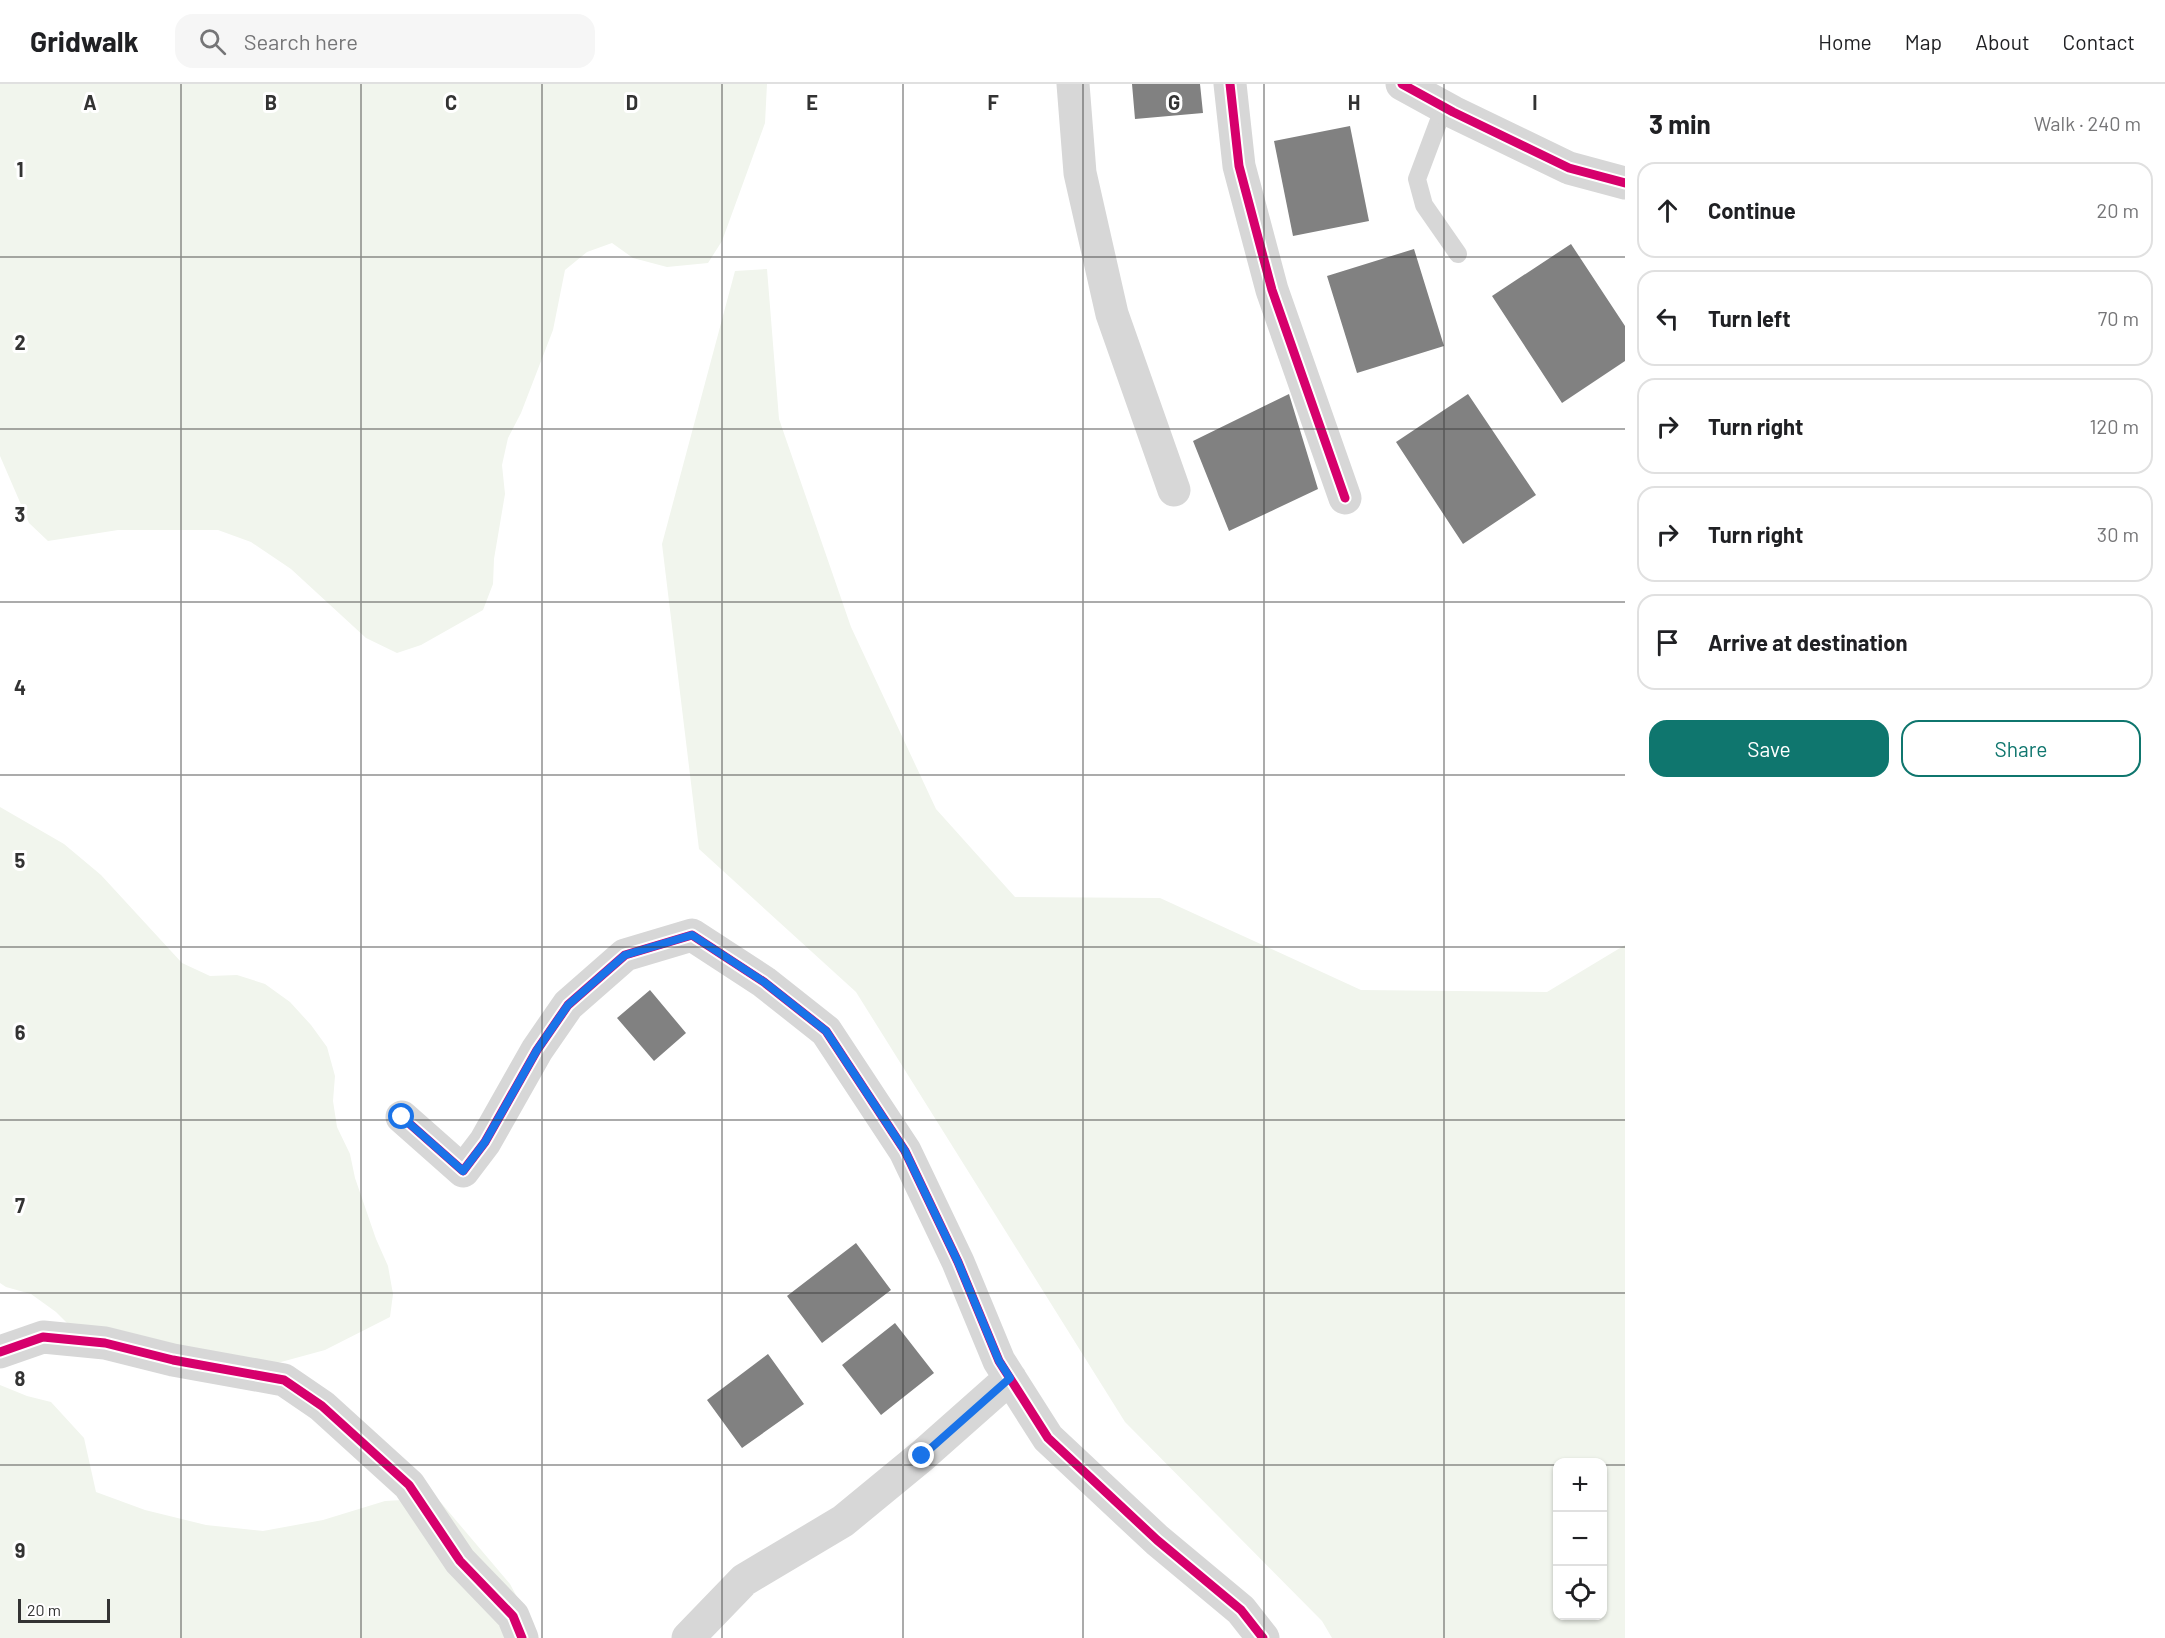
<!DOCTYPE html>
<html lang="en">
<head>
<meta charset="utf-8">
<style>
	:root { --surface:#fff; --page:#f6f6f6; --text:#202124; --muted:#757577; --line:#e0e0e0; --accent:#0f766e }
	body { margin:0; font-family:Barlow,sans-serif; background:var(--page); color:var(--text) }
	.controls { position:absolute; right:18px; bottom:18px; display:grid; overflow:hidden; border-radius:12px; box-shadow:0 2px 4px #0004 }
	.controls button { width:54px; height:54px; display:grid; place-items:center; padding:0; border:0; border-bottom:2px solid var(--line); background:var(--surface); color:var(--text); font:30px sans-serif }
	.scale { position:absolute; left:18px; bottom:15px; width:92px; box-sizing:border-box; padding-left:6px; border:3px solid #333; border-top:0; font-size:16px; line-height:21px; white-space:nowrap; color:#333; -webkit-text-stroke:4px #fff; paint-order:stroke }
	.stop { position:absolute; width:18px; height:18px; margin:-14px; border:4px solid #1a73e8; border-radius:50%; background:#fff }
	.stop.end { background:#1a73e8; border-color:#fff; box-shadow:0 2px 6px #0008 }
	.list { margin:0; padding:0; list-style:none }
	h2 { display:flex; justify-content:space-between; align-items:center; height:78px; margin:0; padding:0 24px; font-size:26px }
	h2 small { font-size:20px; font-weight:400; color:var(--muted) }
	.list li { display:grid; grid-template-columns:39px 1fr auto; gap:18px; align-items:center; box-sizing:border-box; height:96px; margin:0 12px 12px; padding:0 12px; border:2px solid var(--line); border-radius:18px }
	.list b { display:block; font-size:22px; white-space:nowrap }
	.list em { font-size:20px; font-style:normal; color:var(--muted) }
	.actions { display:flex; gap:12px; padding:18px 24px }
	.actions a { flex:1; padding:14px 0; border:2px solid var(--accent); border-radius:18px; text-align:center; font-size:21px; color:var(--accent) }
	.actions .main { background:var(--accent); color:#fff }
	.icon { flex:none; width:33px; height:33px; fill:none; stroke:currentColor; stroke-width:2; stroke-linecap:round; stroke-linejoin:round }
	.map { position:relative; flex:none; width:1625px; height:1554px; overflow:hidden }
	header { display:flex; align-items:center; gap:36px; box-sizing:border-box; height:84px; padding:0 30px; background:var(--surface); border-bottom:2px solid var(--line) }
	header strong { font-size:28px }
	nav { display:flex; gap:33px; margin-inline-start:auto; font-size:21px }
	.search { width:420px; height:54px; background:var(--page); display:flex; align-items:center; gap:15px; box-sizing:border-box; padding:0 21px; border-radius:18px; color:var(--muted); font-size:22px }
	main { display:flex }
	aside { flex:1; background:var(--surface) }
	.map>svg:first-child { display:block }
	.green { fill:#f1f5ed; fill-rule:evenodd }
	.building { fill:#818181 }
	.lines { fill:none; stroke-linecap:round; stroke-linejoin:round }
	.lane { stroke:#d7d7d7; stroke-width:18 }
	.street { stroke:#d7d7d7; stroke-width:33 }
	.cycleway-casing { stroke:#fff; stroke-width:13 }
	.cycleway { stroke:#d6006c; stroke-width:9 }
	.route { stroke:#1a73e8; stroke-width:8 }
	.grid { fill:none; stroke:#333; stroke-width:1.5; stroke-opacity:0.55 }
	.grid-label { font-size:20px; text-anchor:middle; font-weight:bold; fill:#333; stroke:#fff; stroke-width:6; stroke-linejoin:round; paint-order:stroke }
</style>
</head>
<body>
<header>
<strong>Gridwalk</strong>
<div class="search"><svg class="icon" aria-label="search" viewBox="0 0 24 24"><circle cx="10" cy="10" r="6"/><path d="M15 15l6 6"/></svg>Search here</div>
<nav><a>Home</a><a>Map</a><a>About</a><a>Contact</a></nav>
</header>
<main>
<div class="map">
<svg width="1625" height="1554" viewBox="0 0 1625 1554">
	<rect width="100%" height="100%" fill="#fff"/>
	<path class="green" d="M0,0H767L765,39L722,157L708,179L667,183L633,174L612,159L587,168L565,186L553,246L521,329L508,354L502,381L505,410L494,475L493,500L483,526L421,561L397,569L366,554L291,485L251,458L218,446H118L48,457L29,439L0,372Z
		M767,185L779,335L851,543L936,725L1015,813L1160,814L1361,906L1547,908L1625,861V1554H1332L1322,1537L1125,1338L856,908L699,765L662,460L735,187ZM1558,1378H1602V1532H1558Z
		M0,723L64,760L101,791L182,879L210,892L237,891L265,900L290,918L311,941L327,963L335,992L333,1017L337,1043L350,1070L355,1094L376,1155L388,1182L393,1210L390,1233L325,1266L270,1281L197,1293L166,1291L134,1281L80,1252L56,1228L31,1210L6,1203L0,1199Z
		M0,1301L27,1312L51,1318L84,1354L96,1408L145,1426L206,1441L263,1447L323,1436L385,1417L437,1414L510,1500L539,1554H0Z"/>
	<path class="building" d="M1132,0H1200L1203,29L1135,35Z
		M1350,42L1369,137L1293,152L1274,57Z
		M1571,160L1625,242V277L1562,319L1492,212Z
		M1414,165L1444,262L1357,289L1327,192Z
		M1289,310L1318,405L1229,447L1193,357Z
		M1468,310L1536,411L1463,460L1396,358Z
		M650,906L686,949L654,977L617,934Z
		M856,1159L891,1206L822,1259L787,1212Z
		M895,1239L934,1289L881,1331L842,1281Z
		M768,1270L804,1320L742,1364L707,1316Z"/>
	<g class="lines">
		<path class="lane" d="M1444,23L1417,95L1424,121L1458,170"/>
		<path class="street" d="M1073,0L1080,89L1112,230L1174,406
			M1230,0L1239,82L1272,206L1345,414
			M1402,0L1453,28L1569,84L1625,99
			M402,1033L463,1087L485,1058L537,966L568,921L625,871L692,851L764,898L826,947L905,1067L958,1178L999,1277L1048,1354L1157,1456L1241,1526L1263,1554
			M0,1268L43,1253L105,1259L173,1276L284,1296L322,1322L409,1401L460,1477L513,1532L522,1554
			M688,1554L744,1496L843,1437L922,1372L1010,1294"/>
		<g class="cycleway-casing">
			<path id="cycleway" d="M1230,0L1239,82L1272,206L1345,414
				M1402,0L1453,28L1569,84L1625,99
				M402,1033L463,1087L485,1058L537,966L568,921L625,871L692,851L764,898L826,947L905,1067L958,1178L999,1277L1048,1354L1157,1456L1241,1526L1263,1554
				M0,1268L43,1253L105,1259L173,1276L284,1296L322,1322L409,1401L460,1477L513,1532L522,1554"/>
		</g>
		<use href="#cycleway" class="cycleway"/>
	</g>
	<g class="lines">
		<path class="route" d="M402,1033L463,1087L485,1058L537,966L568,921L625,871L692,851L764,898L826,947L905,1067L958,1178L999,1277L1010,1294L922,1372"/>
	</g>
	<path class="grid" d="M181,0V1554M361,0V1554M542,0V1554M722,0V1554M903,0V1554M1083,0V1554M1264,0V1554M1444,0V1554M0,173H1625M0,345H1625M0,518H1625M0,691H1625M0,863H1625M0,1036H1625M0,1209H1625M0,1381H1558M1602,1381H1625"/>
	<g class="grid-label">
		<text x="90" y="26">A</text>
		<text x="271" y="26">B</text>
		<text x="451" y="26">C</text>
		<text x="632" y="26">D</text>
		<text x="812" y="26">E</text>
		<text x="993" y="26">F</text>
		<text x="1174" y="26">G</text>
		<text x="1354" y="26">H</text>
		<text x="1535" y="26">I</text>
		<text x="20" y="93">1</text>
		<text x="20" y="266">2</text>
		<text x="20" y="438">3</text>
		<text x="20" y="611">4</text>
		<text x="20" y="784">5</text>
		<text x="20" y="956">6</text>
		<text x="20" y="1129">7</text>
		<text x="20" y="1302">8</text>
		<text x="20" y="1474">9</text>
	</g>
</svg>
<div class="controls">
<button>+</button>
<button>−</button>
<button><svg class="icon" aria-label="locate" viewBox="0 0 24 24"><circle cx="12" cy="12" r="6"/><path d="M12 2v4M12 18v4M2 12h4M18 12h4"/></svg></button>
</div>
<div class="scale">20 m</div>
<div class="stop" style="left:402px;top:1033px"></div>
<div class="stop end" style="left:922px;top:1372px"></div>
</div>
<aside>
<h2>3 min<small>Walk · 240 m</small></h2>
<ul class="list">
<li><svg class="icon" aria-label="ahead" viewBox="0 0 24 24"><path d="M12 20V5M6 11l6-6 6 6"/></svg><div><b>Continue</b></div><em>20 m</em></li>
<li><svg class="icon" aria-label="left" viewBox="0 0 24 24"><path d="M17 20v-9H6M10 6l-5 5 5 5"/></svg><div><b>Turn left</b></div><em>70 m</em></li>
<li><svg class="icon" aria-label="right" viewBox="0 0 24 24"><path d="M7 20v-9h11M14 6l5 5-5 5"/></svg><div><b>Turn right</b></div><em>120 m</em></li>
<li><svg class="icon" aria-label="right" viewBox="0 0 24 24"><path d="M7 20v-9h11M14 6l5 5-5 5"/></svg><div><b>Turn right</b></div><em>30 m</em></li>
<li><svg class="icon" aria-label="arrive" viewBox="0 0 24 24"><path d="M6 21V4h12l-3 4 3 4H6"/></svg><div><b>Arrive at destination</b></div></li>
</ul>
<div class="actions"><a class="main">Save</a><a>Share</a></div>
</aside>
</main>
</body>
</html>
